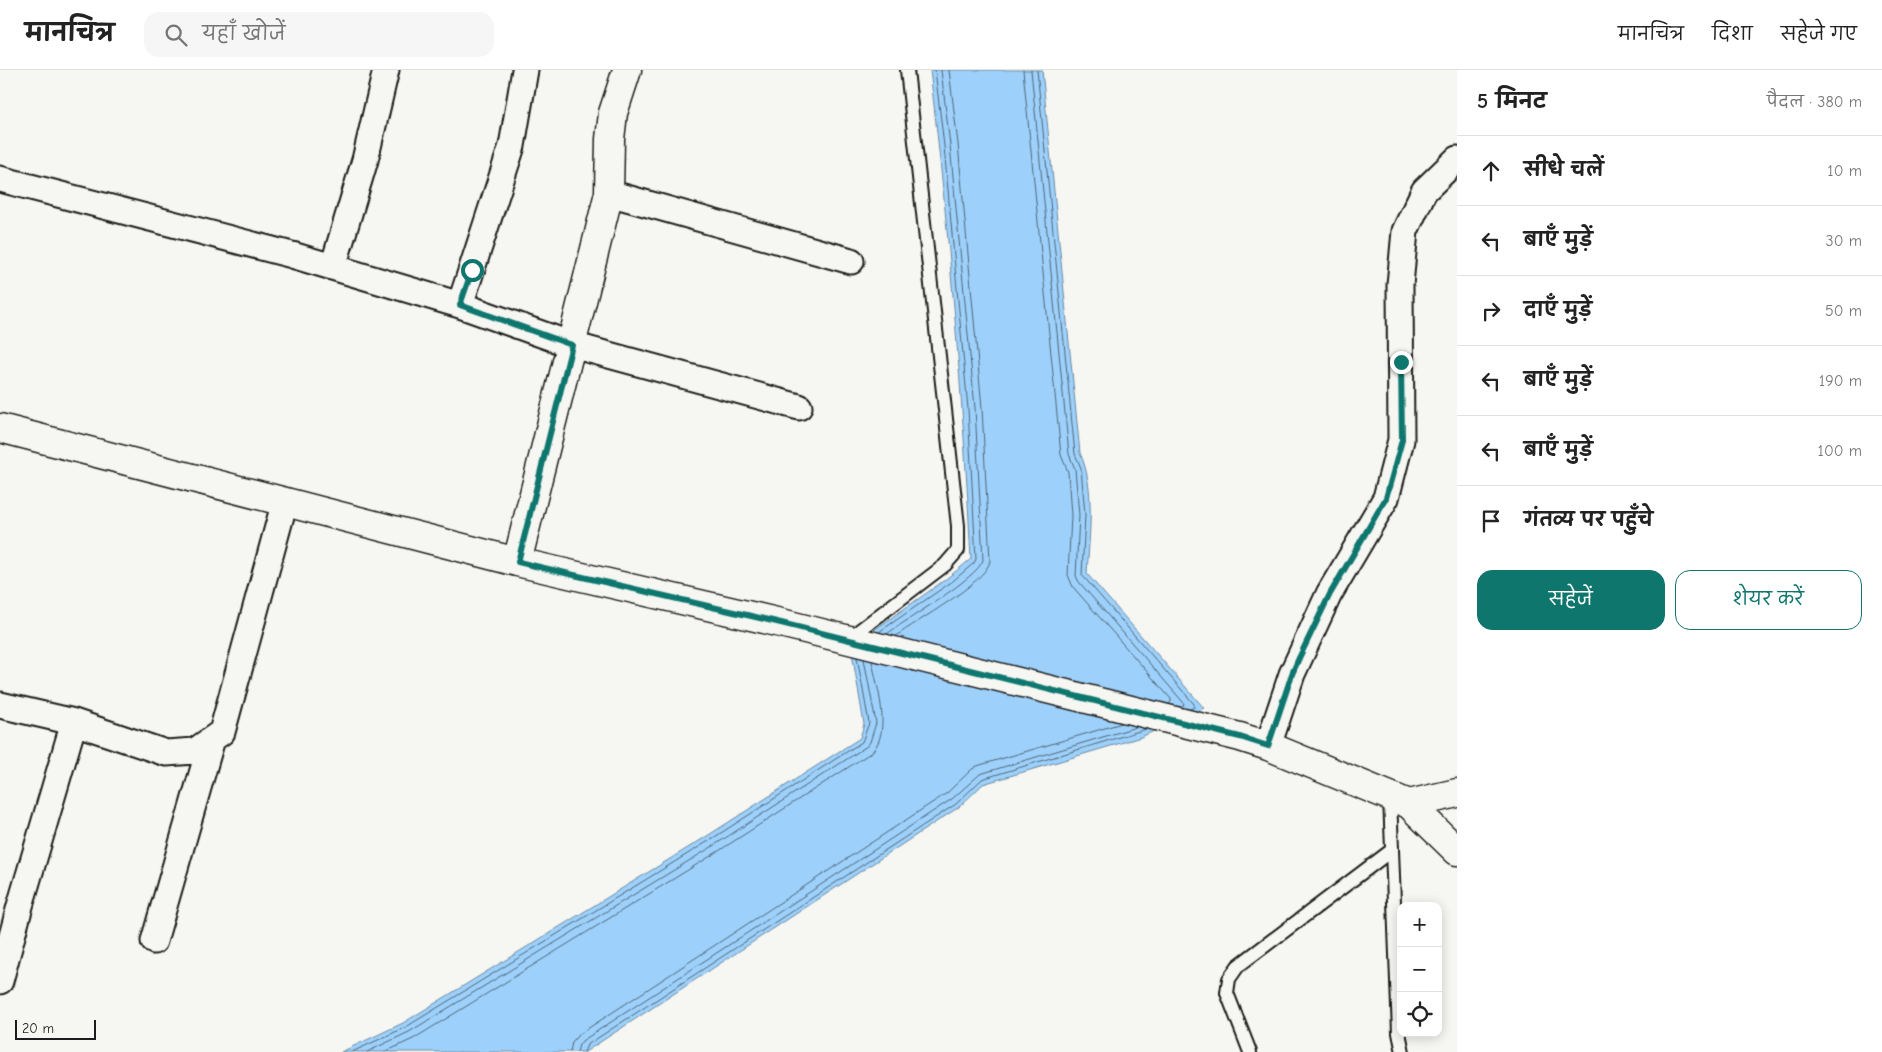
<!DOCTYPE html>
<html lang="hi">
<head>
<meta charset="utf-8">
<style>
	:root { --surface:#fff; --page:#f6f6f6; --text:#222; --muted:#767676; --line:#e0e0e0; --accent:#0f766e }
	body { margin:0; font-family:"Comic Neue","Playpen Sans Deva",sans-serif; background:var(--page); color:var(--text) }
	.controls { position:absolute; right:15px; bottom:15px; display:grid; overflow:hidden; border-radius:10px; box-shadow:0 2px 12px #0003 }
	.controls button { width:45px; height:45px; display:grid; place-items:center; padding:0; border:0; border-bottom:1px solid var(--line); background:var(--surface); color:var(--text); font:25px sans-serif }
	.scale { position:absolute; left:15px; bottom:12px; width:81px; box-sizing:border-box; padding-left:5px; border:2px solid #1c1c1c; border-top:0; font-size:14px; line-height:18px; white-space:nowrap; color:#1c1c1c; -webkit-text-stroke:4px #f6f6f2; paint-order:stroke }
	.stop { position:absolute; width:15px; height:15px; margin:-11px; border:4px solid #0f766e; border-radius:50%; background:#fff }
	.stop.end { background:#0f766e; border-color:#fff; box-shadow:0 1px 5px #0008 }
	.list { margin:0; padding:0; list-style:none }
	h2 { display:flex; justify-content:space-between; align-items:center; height:65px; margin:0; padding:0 20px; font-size:21px }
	h2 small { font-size:16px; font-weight:400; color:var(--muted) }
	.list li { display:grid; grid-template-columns:32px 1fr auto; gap:15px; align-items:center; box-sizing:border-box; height:70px; padding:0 20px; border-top:1px solid var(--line) }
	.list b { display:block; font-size:19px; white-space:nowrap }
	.list em { font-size:16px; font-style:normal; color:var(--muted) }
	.actions { display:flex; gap:10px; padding:15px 20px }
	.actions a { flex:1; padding:11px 0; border:1px solid var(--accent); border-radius:15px; text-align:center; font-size:18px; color:var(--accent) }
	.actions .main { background:var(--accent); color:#fff }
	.icon { flex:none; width:28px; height:28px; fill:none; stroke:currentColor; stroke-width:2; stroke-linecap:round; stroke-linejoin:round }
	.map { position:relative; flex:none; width:1457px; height:982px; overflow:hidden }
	header { display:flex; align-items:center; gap:30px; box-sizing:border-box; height:70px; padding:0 25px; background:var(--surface); border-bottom:1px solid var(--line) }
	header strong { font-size:24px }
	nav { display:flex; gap:28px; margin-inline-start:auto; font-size:18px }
	.search { width:350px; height:45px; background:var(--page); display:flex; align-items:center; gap:12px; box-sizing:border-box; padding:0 18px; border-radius:15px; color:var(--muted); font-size:19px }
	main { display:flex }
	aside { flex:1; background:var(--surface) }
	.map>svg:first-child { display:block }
	.water { fill:#9dd1fb; stroke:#6989a2 }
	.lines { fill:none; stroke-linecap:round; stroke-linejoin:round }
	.shore { stroke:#506475; stroke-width:1 }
	.service-casing { stroke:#1c1c1c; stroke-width:16 }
	.minor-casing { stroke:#1c1c1c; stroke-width:29 }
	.tertiary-casing { stroke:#1c1c1c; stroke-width:31 }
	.service { stroke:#f6f6f2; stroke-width:12 }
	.minor { stroke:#f6f6f2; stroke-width:25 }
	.tertiary { stroke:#f6f6f2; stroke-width:28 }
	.route { stroke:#0f766e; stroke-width:6 }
</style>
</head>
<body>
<header>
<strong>मानचित्र</strong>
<div class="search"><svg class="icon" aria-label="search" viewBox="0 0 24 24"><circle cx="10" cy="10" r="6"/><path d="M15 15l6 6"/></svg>यहाँ खोजें</div>
<nav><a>मानचित्र</a><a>दिशा</a><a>सहेजे गए</a></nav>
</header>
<main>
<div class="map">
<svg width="1457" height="982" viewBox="0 0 1457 982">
	<rect width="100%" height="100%" fill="#f6f6f2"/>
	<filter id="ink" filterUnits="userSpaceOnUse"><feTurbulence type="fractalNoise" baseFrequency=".02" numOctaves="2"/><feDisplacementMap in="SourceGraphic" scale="10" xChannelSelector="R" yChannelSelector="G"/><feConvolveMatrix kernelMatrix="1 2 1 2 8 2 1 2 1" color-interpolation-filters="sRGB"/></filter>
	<g filter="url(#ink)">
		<path class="water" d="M930,0H1042L1080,383C1096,418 1089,467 1087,504L1204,638L1141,667L983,714L959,737L585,982H341L403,953L704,768L860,668L864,654L851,577C890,547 933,521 971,489C963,326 949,163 930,0Z"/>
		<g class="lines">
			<path class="shore" d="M1023,0L1061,385L1068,402L1071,446L1068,505L1073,517L1171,629V632L1169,634
				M1031,0L1069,384L1075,399L1079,445L1076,506L1079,512L1183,632L1184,635L1180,637
				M1037,0L1075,384L1081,398L1085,445L1082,505L1194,634V637L1190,639
				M879,562L953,511L974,493L976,489L968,339L944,76L935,0
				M887,564C905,550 978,508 983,490L975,338L950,75L941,0
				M896,566C916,551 986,513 990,491L982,338L958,74L949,0
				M352,982L406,957L707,772L862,672L869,653L857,587
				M367,982L409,962L710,778L867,676L870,672L876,653L864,589
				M385,982L413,969L714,784L872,682C892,660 877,618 872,591
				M570,982L572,972L578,965L947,723L971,700L977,696L1122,653
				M577,982L579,975L582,971L952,729L980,704L1136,657
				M584,982L587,975L956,734L982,709L1146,659"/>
			<g class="service-casing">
				<path id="service" d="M848,569L945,495L958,480V456L907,0
					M1390,727L1399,963L1403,982
					M1250,982L1227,923L1229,909L1238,896L1392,780"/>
			</g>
			<g class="minor-casing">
				<path id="minor" d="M0,109L292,185L460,235L572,275L799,337
					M609,123L851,191
					M333,197L365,90L386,0
					M460,235L512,76L525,0
					M0,635L74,652L166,683L195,681L222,662L285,431
					M1268,676L1292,604L1329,524L1386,428L1401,370L1400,215L1405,161L1424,121L1457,89
					M154,871L212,669
					M0,911L20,836L74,652"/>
			</g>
			<g class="tertiary-casing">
				<path id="tertiary" d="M0,358L517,492L781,553L1240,667L1268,676L1409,734L1457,781
					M517,492L609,123L610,69L613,43L627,0
					M1409,734L1457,723"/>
			</g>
			<use href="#service" class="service"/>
			<use href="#minor" class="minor"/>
			<use href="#tertiary" class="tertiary"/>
		</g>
	</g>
	<g class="lines" filter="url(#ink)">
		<path class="route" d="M472,200L460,235L572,275L518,492L781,553L1240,667L1268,676L1292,604L1299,588L1330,524L1386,428L1402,370L1401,292"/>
	</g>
</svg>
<div class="controls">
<button>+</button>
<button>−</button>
<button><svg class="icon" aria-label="locate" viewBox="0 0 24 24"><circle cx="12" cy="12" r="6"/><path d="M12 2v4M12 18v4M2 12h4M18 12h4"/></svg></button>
</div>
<div class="scale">20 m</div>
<div class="stop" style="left:472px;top:200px"></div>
<div class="stop end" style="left:1401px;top:292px"></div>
</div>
<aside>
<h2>5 मिनट<small>पैदल · 380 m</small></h2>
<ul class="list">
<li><svg class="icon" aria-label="ahead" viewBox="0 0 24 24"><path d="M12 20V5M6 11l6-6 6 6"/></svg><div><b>सीधे चलें</b></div><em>10 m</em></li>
<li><svg class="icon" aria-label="left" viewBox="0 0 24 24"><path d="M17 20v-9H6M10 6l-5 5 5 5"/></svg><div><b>बाएँ मुड़ें</b></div><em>30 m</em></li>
<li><svg class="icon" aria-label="right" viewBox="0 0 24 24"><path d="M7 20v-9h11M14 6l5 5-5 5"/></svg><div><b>दाएँ मुड़ें</b></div><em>50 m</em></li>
<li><svg class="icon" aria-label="left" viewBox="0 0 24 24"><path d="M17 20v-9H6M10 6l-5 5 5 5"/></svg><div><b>बाएँ मुड़ें</b></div><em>190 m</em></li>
<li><svg class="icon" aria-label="left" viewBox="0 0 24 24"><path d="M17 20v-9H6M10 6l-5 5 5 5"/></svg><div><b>बाएँ मुड़ें</b></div><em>100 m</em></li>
<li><svg class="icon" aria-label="arrive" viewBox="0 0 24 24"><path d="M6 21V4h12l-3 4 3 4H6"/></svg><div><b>गंतव्य पर पहुँचे</b></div></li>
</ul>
<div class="actions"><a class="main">सहेजें</a><a>शेयर करें</a></div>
</aside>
</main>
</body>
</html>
